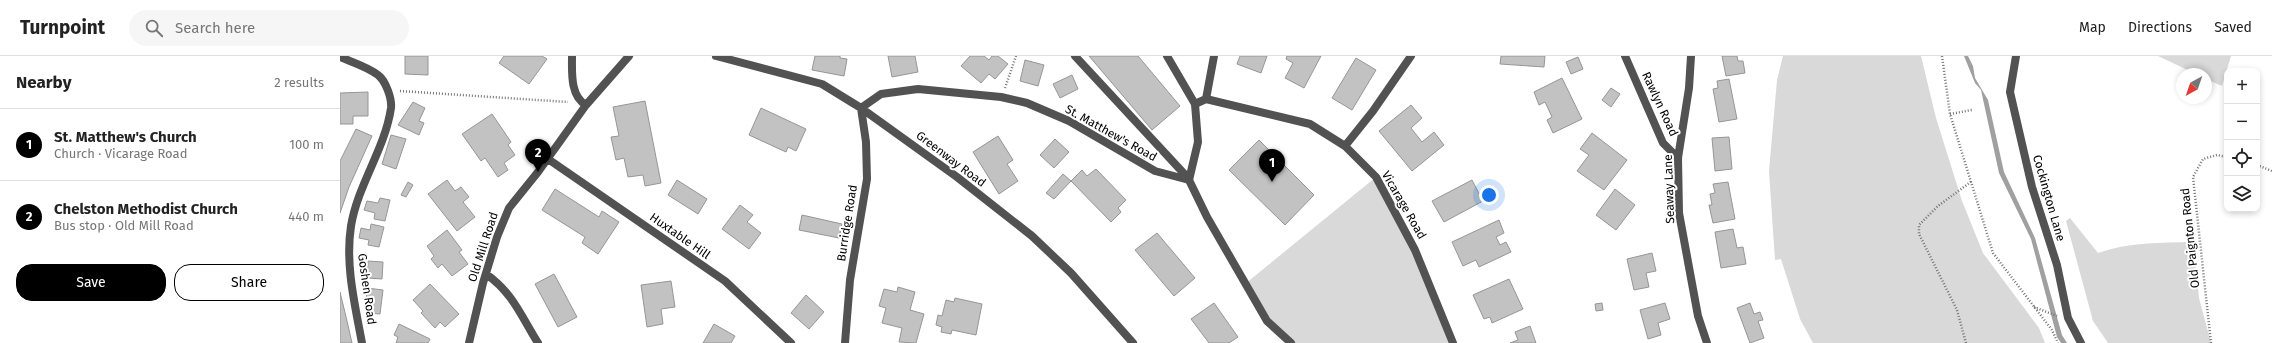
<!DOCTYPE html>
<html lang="en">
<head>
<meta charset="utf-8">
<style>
	:root { --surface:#fff; --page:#f6f6f6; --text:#222; --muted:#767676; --line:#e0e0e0; --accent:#000 }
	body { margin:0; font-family:"Fira Sans",sans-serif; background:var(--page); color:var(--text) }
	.controls { position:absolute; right:12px; top:12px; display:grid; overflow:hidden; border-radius:8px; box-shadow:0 2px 6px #0003 }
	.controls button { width:36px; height:36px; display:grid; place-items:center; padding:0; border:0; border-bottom:1px solid var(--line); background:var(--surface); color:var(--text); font:20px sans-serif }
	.compass { position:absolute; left:1836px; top:12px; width:36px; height:36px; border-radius:50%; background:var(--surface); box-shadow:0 2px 6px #0003; rotate:220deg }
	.you { position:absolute; left:1149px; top:139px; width:14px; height:14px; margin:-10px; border:3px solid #fff; border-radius:50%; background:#1a73e8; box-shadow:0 0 0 6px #1a73e833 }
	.badge { display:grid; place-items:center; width:26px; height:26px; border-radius:50%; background:var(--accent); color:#fff; font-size:13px; font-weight:700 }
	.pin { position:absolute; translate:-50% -33px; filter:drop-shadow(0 1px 2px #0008) }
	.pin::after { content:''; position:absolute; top:21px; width:14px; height:12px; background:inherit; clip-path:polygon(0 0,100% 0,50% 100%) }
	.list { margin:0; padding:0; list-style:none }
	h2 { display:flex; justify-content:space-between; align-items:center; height:52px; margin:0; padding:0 16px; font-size:17px }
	h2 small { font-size:13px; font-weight:400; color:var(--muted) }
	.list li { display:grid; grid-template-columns:26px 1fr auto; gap:12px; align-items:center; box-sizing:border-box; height:72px; padding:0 16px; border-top:1px solid var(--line) }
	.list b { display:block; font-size:15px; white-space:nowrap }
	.list p { margin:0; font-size:13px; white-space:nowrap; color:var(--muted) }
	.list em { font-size:13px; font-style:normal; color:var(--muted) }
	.actions { display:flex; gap:8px; padding:12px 16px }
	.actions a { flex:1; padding:9px 0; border:1px solid var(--accent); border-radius:16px; text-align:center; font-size:14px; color:var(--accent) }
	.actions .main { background:var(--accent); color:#fff }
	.icon { flex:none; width:22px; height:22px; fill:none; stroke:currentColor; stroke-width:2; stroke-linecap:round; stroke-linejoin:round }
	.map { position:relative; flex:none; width:1932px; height:287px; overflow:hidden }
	header { display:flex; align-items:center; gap:24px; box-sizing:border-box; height:56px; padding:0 20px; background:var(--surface); border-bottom:1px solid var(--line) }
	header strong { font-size:19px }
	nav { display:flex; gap:22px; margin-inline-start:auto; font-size:14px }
	.search { width:280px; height:36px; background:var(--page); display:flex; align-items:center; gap:10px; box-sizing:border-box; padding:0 14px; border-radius:22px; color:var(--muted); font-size:15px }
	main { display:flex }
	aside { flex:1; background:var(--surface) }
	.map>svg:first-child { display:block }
	.green { fill:#d9d9d9 }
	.water { fill:#a0a0a0 }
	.building { fill:#c2c2c2; stroke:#969696 }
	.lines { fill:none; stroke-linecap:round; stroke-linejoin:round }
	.path { stroke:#747474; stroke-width:2.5; stroke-dasharray:1 2; stroke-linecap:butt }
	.minor { stroke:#525252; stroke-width:8 }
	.tertiary { stroke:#525252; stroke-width:8 }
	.labels { text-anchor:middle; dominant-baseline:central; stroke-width:4; stroke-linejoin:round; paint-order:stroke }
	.street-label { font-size:12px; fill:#000; stroke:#fff }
</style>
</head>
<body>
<header>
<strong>Turnpoint</strong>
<div class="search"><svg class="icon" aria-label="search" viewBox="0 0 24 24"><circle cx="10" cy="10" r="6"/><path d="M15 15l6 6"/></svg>Search here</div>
<nav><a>Map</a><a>Directions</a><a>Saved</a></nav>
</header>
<main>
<aside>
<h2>Nearby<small>2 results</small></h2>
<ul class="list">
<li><span class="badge">1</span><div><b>St. Matthew's Church</b><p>Church · Vicarage Road</p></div><em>100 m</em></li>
<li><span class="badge">2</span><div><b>Chelston Methodist Church</b><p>Bus stop · Old Mill Road</p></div><em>440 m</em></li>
</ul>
<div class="actions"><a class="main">Save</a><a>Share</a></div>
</aside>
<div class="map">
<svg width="1932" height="287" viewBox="0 0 1932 287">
	<rect width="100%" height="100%" fill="#fff"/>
	<path class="green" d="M1443,0H1581L1596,62L1622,145L1643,197L1699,272L1705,287H1473L1460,263L1441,203L1435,204L1429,115L1437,24Z
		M1818,0H1891L1882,30L1866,23V18H1856Z
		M1036,121L1075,194L1113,287H951L927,265L905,228Z
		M1730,162L1758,197C1788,186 1821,187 1853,186L1859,242L1871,287H1768L1753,265L1726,165Z"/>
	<path class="water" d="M1624,0H1628L1633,10L1635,22L1648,44L1664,116L1695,182L1722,279L1727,287H1721L1717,281L1691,183L1659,117L1641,34L1635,27Z"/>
	<path class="building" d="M65,0H88V19L65,18Z
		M164,0H202L207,3L189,28L159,7Z
		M475,0H500V2L507,3L504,20L472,14Z
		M548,0H575L578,16L552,21Z
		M630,0H644L649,4L652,0H658L668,8L655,23L649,18L641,27L621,10Z
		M749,0H798L840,50L812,74Z
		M900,0H927L921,17L897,8Z
		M947,0H981L964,32L945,22L953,7L946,3Z
		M1161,0H1205L1204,11L1160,8Z
		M1382,0H1397L1398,5H1403L1405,17L1386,20Z
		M1238,1L1243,13L1231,18L1226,6Z
		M1016,2L1036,14L1012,54L992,42Z
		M685,4L704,9L698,30L680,25Z
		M732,19L738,33L720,42L713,28Z
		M1222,22L1242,63L1213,77L1207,64L1212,61L1205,46L1199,49L1194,36Z
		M1389,23L1397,63L1379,66L1373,33L1378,32L1377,25Z
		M1271,32L1280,38L1271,51L1262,44Z
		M28,36V60H13V68H0V37Z
		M305,45L321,127L305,130L303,119L288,121L284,102L276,104L271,81L279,80L273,51Z
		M73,46L85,52L79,65L84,67L79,79L58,69Z
		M1071,49L1082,62L1071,72L1082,86L1094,76L1104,89L1072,115L1039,75Z
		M421,52L466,73L456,95L448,91L446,96L409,79Z
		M152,58L171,86L168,89L175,99L164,107L168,114L158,121L145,102L141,105L122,78Z
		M16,73L32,80L9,131L0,157V105Z
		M1252,77L1287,104L1264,134L1237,115L1249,99L1240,93Z
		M51,79L66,83L56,113L42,108Z
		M658,80L673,104L667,108L678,125L659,138L633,96Z
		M1389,81L1392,113L1375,115L1372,82Z
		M715,83L729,96L714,112L700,99Z
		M919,84L974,139L945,169L889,114Z
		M803,92L809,99L805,103L798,97Z
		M756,113L786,144L778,152L781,156L771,166L731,125L742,114L747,120Z
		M723,118L731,125L714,143L706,137Z
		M107,124L115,135L121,131L129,141L123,146L135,161L117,175L88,138Z
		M337,124L367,143L358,158L328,139Z
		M1132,124L1143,145L1104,166L1092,145Z
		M68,126L73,129L66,141L61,139Z
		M1388,126L1395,163L1373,167L1369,149H1372L1370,138L1375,137L1373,128Z
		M215,133L259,161L262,155L279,166L258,198L242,187L245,181L202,154Z
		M1275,133L1295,149L1276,174L1256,159Z
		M40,142L50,144L45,165L34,163L35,157L24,154L27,145L38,147Z
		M400,149L413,159L407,166L421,177L409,193L382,173Z
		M462,159L502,168L499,182L459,174Z
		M1159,164L1164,177L1156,181L1160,189L1166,186L1171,196L1139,211L1136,204L1123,210L1112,186Z
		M31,168L44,171L39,191L28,189L29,184L19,182L21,172L30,174Z
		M1393,173L1397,192L1403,191L1406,208L1381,212L1375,176Z
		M107,174L122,194L119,196L128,208L112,220L102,208L98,212L91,203L94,200L87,190Z
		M817,177L855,222L834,240L795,194Z
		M1312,197L1316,215L1306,217L1309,231L1294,234L1287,203Z
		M28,205L43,206L42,223L27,222Z
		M214,218L237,261L218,271L195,228Z
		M1169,223L1183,253L1152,267L1150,261L1144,263L1133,239Z
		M331,225L335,251L321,253L323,268L307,271L301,229Z
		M90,228L119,258L105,271L100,266L95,272L81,257L83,255L73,244Z
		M558,231L575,236L570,254L584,258L576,287L559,286L562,272L542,267L546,252L539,250L544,233L557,236Z
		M27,232L43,234L40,258L29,257L30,248L26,247Z
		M0,236L7,265L12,287H0Z
		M466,239L484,256L469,273L451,257Z
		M615,242L642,248L636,279L612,274L611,278L601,276L602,271L596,269L598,259L602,260L606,244L614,246Z
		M874,247L898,281L889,287H869L851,263Z
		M1262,247L1263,254L1256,255L1255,248Z
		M1325,247L1330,263L1318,267L1321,279L1308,283L1300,254Z
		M1410,247L1414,258L1420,256L1423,264L1418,265L1424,282L1410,287L1397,252Z
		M59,268L90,283L88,287H56L58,281L54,279Z
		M374,268L395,280L391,287H363Z
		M1190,270L1196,287H1170L1178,284L1175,276Z"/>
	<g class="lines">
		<path class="path" d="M1602,0L1610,58L1653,197L1712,274L1718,287
			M665,32L676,0
			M60,35L228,46
			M1610,58L1632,54
			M1917,109L1932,115
			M1694,251L1717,260
			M1626,287L1617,254L1579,178V169L1598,150L1632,125
			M1871,287L1853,121L1863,103L1877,99L1887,101"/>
		<path class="minor" d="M232,0C232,16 230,40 246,49
			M376,0L482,28L521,52L617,121L692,180L731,217L793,287
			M735,0L849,123
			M1285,0L1323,87L1338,102
			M1351,0L1349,32L1338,102L1339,157L1358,260L1367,287
			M0,1C12,6 28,11 38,19C46,25 52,43 51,52C45,93 18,128 11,170C5,209 15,249 22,287
			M866,43L874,0
			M855,48L866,43L970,68L1005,90L1036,121L1075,194L1113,287
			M1005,90L1033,55L1071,0
			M208,103L385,225L451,287
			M146,218C173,237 181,260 198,287
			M129,287L143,227L157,181L169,152L198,116L246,49L289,0
			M505,287L510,224L527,123L526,86L521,52L541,38L578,33L661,41L687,47L729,65L815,115L849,124"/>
		<path class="tertiary" d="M827,0L855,48L858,86L849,124L867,161L927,265L951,287
			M1676,0L1670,36L1692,131L1717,209L1728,262L1741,287"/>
	</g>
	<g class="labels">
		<g class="street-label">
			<text transform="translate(1320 48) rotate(65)">Rawlyn Road</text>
			<text transform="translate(771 77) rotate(29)">St. Matthew's Road</text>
			<text transform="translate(611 103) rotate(37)">Greenway Road</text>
			<text transform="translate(1329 133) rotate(-92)">Seaway Lane</text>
			<text transform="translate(1709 142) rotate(74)">Cockington Lane</text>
			<text transform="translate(1064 149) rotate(60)">Vicarage Road</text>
			<text transform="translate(507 167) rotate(-81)">Burridge Road</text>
			<text transform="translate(340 180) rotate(35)">Huxtable Hill</text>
			<text transform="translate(1850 182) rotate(-96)">Old Paignton Road</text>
			<text transform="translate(143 191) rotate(-72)">Old Mill Road</text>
			<text transform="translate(27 233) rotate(82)">Goshen Road</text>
		</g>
	</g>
</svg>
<div class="controls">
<button>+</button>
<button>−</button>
<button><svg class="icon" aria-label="locate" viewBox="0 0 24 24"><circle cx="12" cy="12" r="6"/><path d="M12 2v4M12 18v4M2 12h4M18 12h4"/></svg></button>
<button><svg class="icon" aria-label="layers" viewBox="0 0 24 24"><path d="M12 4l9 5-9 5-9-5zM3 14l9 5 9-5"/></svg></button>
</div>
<svg class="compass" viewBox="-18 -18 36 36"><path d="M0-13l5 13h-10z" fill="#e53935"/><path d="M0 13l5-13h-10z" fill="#767676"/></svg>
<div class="you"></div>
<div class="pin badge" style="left:932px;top:126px">1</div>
<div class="pin badge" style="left:198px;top:116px">2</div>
</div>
</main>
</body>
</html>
